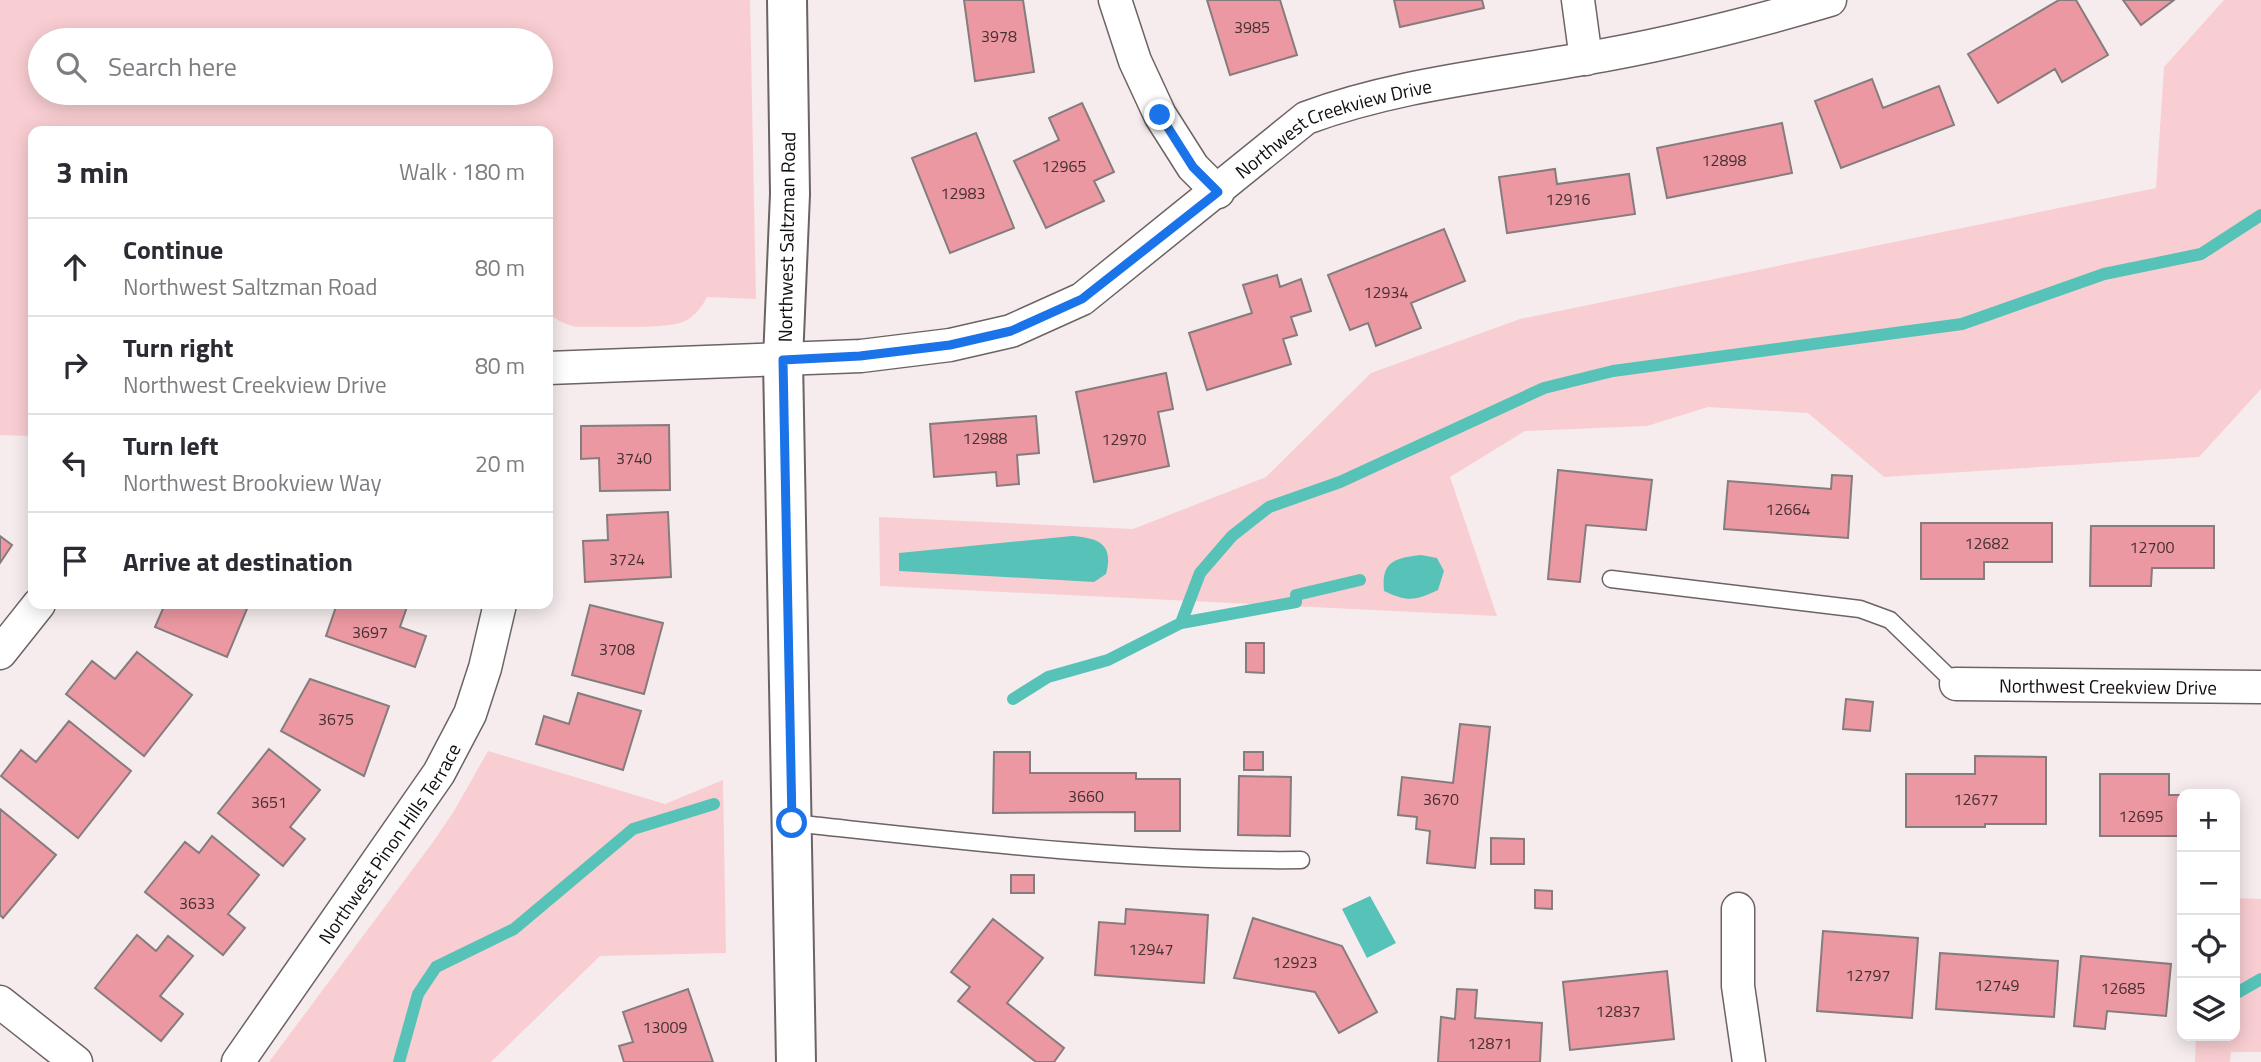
<!DOCTYPE html>
<html lang="en">
<head>
<meta charset="utf-8">
<style>
	:root { --surface:#fff; --page:#f7f7f7; --text:#2b2b33; --muted:#7c7c81; --line:#e1e1e2 }
	body { margin:0; font-family:"Titillium Web",sans-serif; background:var(--page); color:var(--text) }
	.controls { position:absolute; right:21px; bottom:21px; display:grid; overflow:hidden; border-radius:14px; box-shadow:0 4px 18px #0003 }
	.controls button { width:63px; height:63px; display:grid; place-items:center; padding:0; border:0; border-bottom:2px solid var(--line); background:var(--surface); color:var(--text); font:35px sans-serif }
	.stop { position:absolute; width:21px; height:21px; margin:-16px; border:5px solid #1a73e8; border-radius:50%; background:#fff }
	.stop.end { background:#1a73e8; border-color:#fff; box-shadow:0 2px 7px #0008 }
	.list { margin:0; padding:0; list-style:none }
	h2 { display:flex; justify-content:space-between; align-items:center; height:91px; margin:0; padding:0 28px; font-size:30px }
	h2 small { font-size:23px; font-weight:400; color:var(--muted) }
	.list li { display:grid; grid-template-columns:46px 1fr auto; gap:21px; align-items:center; box-sizing:border-box; height:98px; padding:0 28px; border-top:2px solid var(--line) }
	.list b { display:block; font-size:26px; white-space:nowrap }
	.list p { margin:0; font-size:23px; white-space:nowrap; color:var(--muted) }
	.list em { font-size:23px; font-style:normal; color:var(--muted) }
	.icon { flex:none; width:38px; height:38px; fill:none; stroke:currentColor; stroke-width:2; stroke-linecap:round; stroke-linejoin:round }
	.map { position:relative; flex:none; width:2261px; height:1062px; overflow:hidden }
	.search { position:absolute; background:var(--surface); box-shadow:0 4px 18px #0003; left:28px; top:28px; width:525px; height:77px; display:flex; align-items:center; gap:18px; box-sizing:border-box; padding:0 24px; border-radius:38px; color:var(--muted); font-size:26px }
	.panel { position:absolute; background:var(--surface); box-shadow:0 4px 18px #0003; left:28px; top:126px; width:525px; height:483px; border-radius:14px }
	.map>svg:first-child { display:block }
	.green { fill:#f9ced2; fill-rule:evenodd }
	.water { fill:#57c3b8 }
	.lines { fill:none; stroke-linecap:round; stroke-linejoin:round }
	.stream { stroke:#57c3b8; stroke-width:12 }
	.building { fill:#eb98a2; stroke:#857c7d; stroke-width:2 }
	.lane-casing { stroke:#6c6364; stroke-width:19 }
	.street-casing { stroke:#6c6364; stroke-width:35 }
	.secondary-casing { stroke:#6c6364; stroke-width:42 }
	.lane { stroke:#fff; stroke-width:16 }
	.street { stroke:#fff; stroke-width:32 }
	.secondary { stroke:#fff; stroke-width:38 }
	.route { stroke:#1a73e8; stroke-width:9 }
	.labels { text-anchor:middle; dominant-baseline:central; stroke-width:7; stroke-linejoin:round; paint-order:stroke }
	.number-label { font-size:16px; fill:#473032 }
	.street-label { font-size:19px; fill:#100d0d; stroke:#fff }
</style>
</head>
<body>
<div class="map">
<svg width="2261" height="1062" viewBox="0 0 2261 1062">
	<rect width="100%" height="100%" fill="#f6eced"/>
	<path class="green" d="M0,0H750L756,299L707,297C702,307 695,316 685,321C667,330 599,326 576,327C564,324 556,320 548,312V131H33V436L0,435ZM541,40V93H40V40Z
		M2224,0H2261V389L2199,457L1884,477L1808,413L1708,407L1647,426L1525,431L1450,477L1497,616L880,586L879,517L1133,529L1266,477L1371,373L1520,319L2156,188L2164,67Z
		M488,751L665,804L723,780L726,953L600,956L491,1062H269L433,842L454,811Z
		M2235,898L2261,899V1052H2231L2230,1062H2195L2196,1036H2235Z"/>
	<path class="water" d="M1072,536C1099,538 1114,544 1106,574L1094,582L899,571V553Z
		M1421,555L1437,558L1444,571L1438,590C1415,601 1407,602 1384,591C1381,561 1395,558 1421,555Z
		M1370,896L1396,943L1367,958L1342,909Z"/>
	<g class="lines">
		<path class="stream" d="M1181,623L1296,602V595L1360,580
			M1013,699L1048,677L1108,660L1181,623L1200,573L1232,536L1269,507L1340,482L1544,388L1613,371L1962,324L2104,274L2201,254L2261,215
			M2235,994L2261,979
			M399,1062L418,994L436,967L514,929L633,829L714,804"/>
	</g>
	<path class="building" d="M964,0H1023L1034,72L975,81Z
		M1207,0H1280L1297,55L1230,75Z
		M1394,0H1482L1484,8L1400,27Z
		M2059,0H2076L2108,55L2062,82L2055,69L1998,103L1968,54Z
		M2123,0H2174L2141,25Z
		M1872,79L1883,108L1939,86L1954,125L1841,168L1815,101Z
		M1082,103L1114,172L1094,181L1104,201L1046,228L1014,161L1059,140L1049,118Z
		M1782,123L1792,173L1667,198L1657,148Z
		M976,133L1014,228L950,253L912,158Z
		M1555,169L1557,184L1629,174L1635,214L1507,233L1499,177Z
		M1444,229L1465,281L1411,303L1421,328L1376,346L1368,323L1350,330L1328,275Z
		M1277,275L1280,287L1301,279L1311,311L1291,317L1297,335L1283,339L1291,364L1207,390L1189,333L1252,313L1243,285Z
		M1166,373L1173,409L1158,412L1169,466L1094,482L1076,392Z
		M1036,416L1039,453L1017,455L1019,484L997,486L996,472L934,477L930,424Z
		M669,425L670,490L600,491L599,458L581,459V426Z
		M1558,470L1652,480L1646,530L1586,525L1580,582L1548,579Z
		M1832,475L1852,476L1848,538L1724,529L1728,481L1831,489Z
		M668,512L671,577L585,582L583,541L608,540L607,515Z
		M1921,523H2052V562H1984V579H1921Z
		M2091,526H2214V568H2152L2151,586H2090Z
		M0,536L12,545L0,563Z
		M165,604H249L227,657L155,627Z
		M337,604H408L400,627L426,636L415,667L326,636Z
		M590,605L663,623L644,694L572,675Z
		M1246,643H1264V673L1246,672Z
		M137,652L192,695L144,756L66,694L92,661L115,679Z
		M310,679L389,706L364,776L281,731Z
		M578,693L641,711L623,770L536,744L544,716L569,724Z
		M1846,699L1873,702L1870,731L1843,729Z
		M69,721L131,771L78,838L1,776L21,750L36,762Z
		M1460,724L1490,727L1475,868L1427,863L1430,831L1416,829L1417,817L1398,815L1402,777L1453,783Z
		M269,749L320,790L290,827L305,839L283,866L218,813Z
		M994,752H1030V773H1136V779H1180V831H1135V812L993,813Z
		M1244,752H1263V770H1244Z
		M1975,756L2046,757V824H1985V827H1906V774H1975Z
		M2100,774H2169V795H2182V836H2100Z
		M1239,776L1291,777L1290,836L1238,835Z
		M0,809L56,855L3,918L0,915Z
		M212,836L259,875L228,914L245,928L223,955L145,892L185,842L199,853Z
		M1491,838L1524,839V864H1491Z
		M1011,875H1034V893H1011Z
		M1535,890L1552,891V909L1535,908Z
		M1126,909L1208,915L1204,983L1095,975L1099,922L1125,924Z
		M1253,918L1342,946L1377,1012L1339,1033L1315,992L1234,978Z
		M993,919L1043,958L1007,1003L1064,1048L1054,1062H1036L958,1001L970,987L951,972Z
		M1823,931L1918,938L1912,1018L1817,1011Z
		M137,935L156,951L168,936L193,956L160,996L183,1014L161,1041L95,988Z
		M1940,953L2058,961L2054,1017L1936,1009Z
		M2081,956L2171,964L2166,1016L2107,1011L2105,1029L2074,1026Z
		M1667,971L1674,1039L1570,1050L1563,982Z
		M688,989L713,1062H624L619,1046L633,1042L623,1012Z
		M1457,989L1477,990L1475,1018L1542,1023L1540,1062H1438L1441,1017L1455,1019Z"/>
	<g class="lines">
		<g class="lane-casing">
			<path id="lane" d="M1611,579L1860,609L1890,620L1956,684
				M792,823C961,841 1131,862 1301,860"/>
		</g>
		<g class="street-casing">
			<g id="street">
				<path d="M1115,0L1135,61L1160,115L1193,167L1218,192"/>
				<path d="M1578,0L1586,59"/>
				<path id="s1" d="M548,368L861,356L950,345L1011,331L1082,299L1306,118C1395,85 1489,76 1582,59C1665,45 1749,24 1830,0"/>
				<path d="M0,653L39,604"/>
				<path id="s2" d="M1956,684L2261,687"/>
				<path d="M1738,909V986L1749,1062"/>
				<path d="M0,1002L76,1062"/>
				<path id="s3" d="M238,1062L439,773L470,714L485,668L500,604"/>
			</g>
		</g>
		<g class="secondary-casing">
			<path id="secondary" d="M787,0L790,194L783,360L796,1062"/>
		</g>
		<use href="#lane" class="lane"/>
		<use href="#street" class="street"/>
		<use href="#secondary" class="secondary"/>
	</g>
	<g class="lines">
		<path class="route" d="M792,823L783,360L860,356L950,345L1011,331L1082,299L1218,192L1193,167L1160,115"/>
	</g>
	<g class="labels">
		<g class="number-label">
			<text x="1252" y="27">3985</text>
			<text x="999" y="36">3978</text>
			<text x="1724" y="160">12898</text>
			<text x="1064" y="166">12965</text>
			<text x="963" y="193">12983</text>
			<text x="1568" y="199">12916</text>
			<text x="1386" y="292">12934</text>
			<text x="985" y="438">12988</text>
			<text x="1124" y="439">12970</text>
			<text x="634" y="458">3740</text>
			<text x="1788" y="509">12664</text>
			<text x="1987" y="543">12682</text>
			<text x="2152" y="547">12700</text>
			<text x="627" y="559">3724</text>
			<text x="370" y="632">3697</text>
			<text x="617" y="649">3708</text>
			<text x="336" y="719">3675</text>
			<text x="1086" y="796">3660</text>
			<text x="1441" y="799">3670</text>
			<text x="1976" y="799">12677</text>
			<text x="269" y="802">3651</text>
			<text x="2141" y="816">12695</text>
			<text x="197" y="903">3633</text>
			<text x="1151" y="949">12947</text>
			<text x="1295" y="962">12923</text>
			<text x="1868" y="975">12797</text>
			<text x="1997" y="985">12749</text>
			<text x="2123" y="988">12685</text>
			<text x="1618" y="1011">12837</text>
			<text x="665" y="1027">13009</text>
			<text x="1490" y="1043">12871</text>
		</g>
		<g class="street-label">
			<text stroke="none"><textPath href="#s1" startOffset="852">Northwest Creekview Drive</textPath></text>
			<text transform="translate(786 237) rotate(-89)">Northwest Saltzman Road</text>
			<text stroke="none"><textPath href="#s2" startOffset="152">Northwest Creekview Drive</textPath></text>
			<text stroke="none"><textPath href="#s3" startOffset="266">Northwest Pinon Hills Terrace</textPath></text>
		</g>
	</g>
</svg>
<div class="controls">
<button>+</button>
<button>−</button>
<button><svg class="icon" aria-label="locate" viewBox="0 0 24 24"><circle cx="12" cy="12" r="6"/><path d="M12 2v4M12 18v4M2 12h4M18 12h4"/></svg></button>
<button><svg class="icon" aria-label="layers" viewBox="0 0 24 24"><path d="M12 4l9 5-9 5-9-5zM3 14l9 5 9-5"/></svg></button>
</div>
<div class="stop" style="left:792px;top:823px"></div>
<div class="stop end" style="left:1160px;top:115px"></div>
<div class="search"><svg class="icon" aria-label="search" viewBox="0 0 24 24"><circle cx="10" cy="10" r="6"/><path d="M15 15l6 6"/></svg>Search here</div>
<section class="panel">
<h2>3 min<small>Walk · 180 m</small></h2>
<ul class="list">
<li><svg class="icon" aria-label="ahead" viewBox="0 0 24 24"><path d="M12 20V5M6 11l6-6 6 6"/></svg><div><b>Continue</b><p>Northwest Saltzman Road</p></div><em>80 m</em></li>
<li><svg class="icon" aria-label="right" viewBox="0 0 24 24"><path d="M7 20v-9h11M14 6l5 5-5 5"/></svg><div><b>Turn right</b><p>Northwest Creekview Drive</p></div><em>80 m</em></li>
<li><svg class="icon" aria-label="left" viewBox="0 0 24 24"><path d="M17 20v-9H6M10 6l-5 5 5 5"/></svg><div><b>Turn left</b><p>Northwest Brookview Way</p></div><em>20 m</em></li>
<li><svg class="icon" aria-label="arrive" viewBox="0 0 24 24"><path d="M6 21V4h12l-3 4 3 4H6"/></svg><div><b>Arrive at destination</b></div></li>
</ul>
</section>
</div>
</body>
</html>
